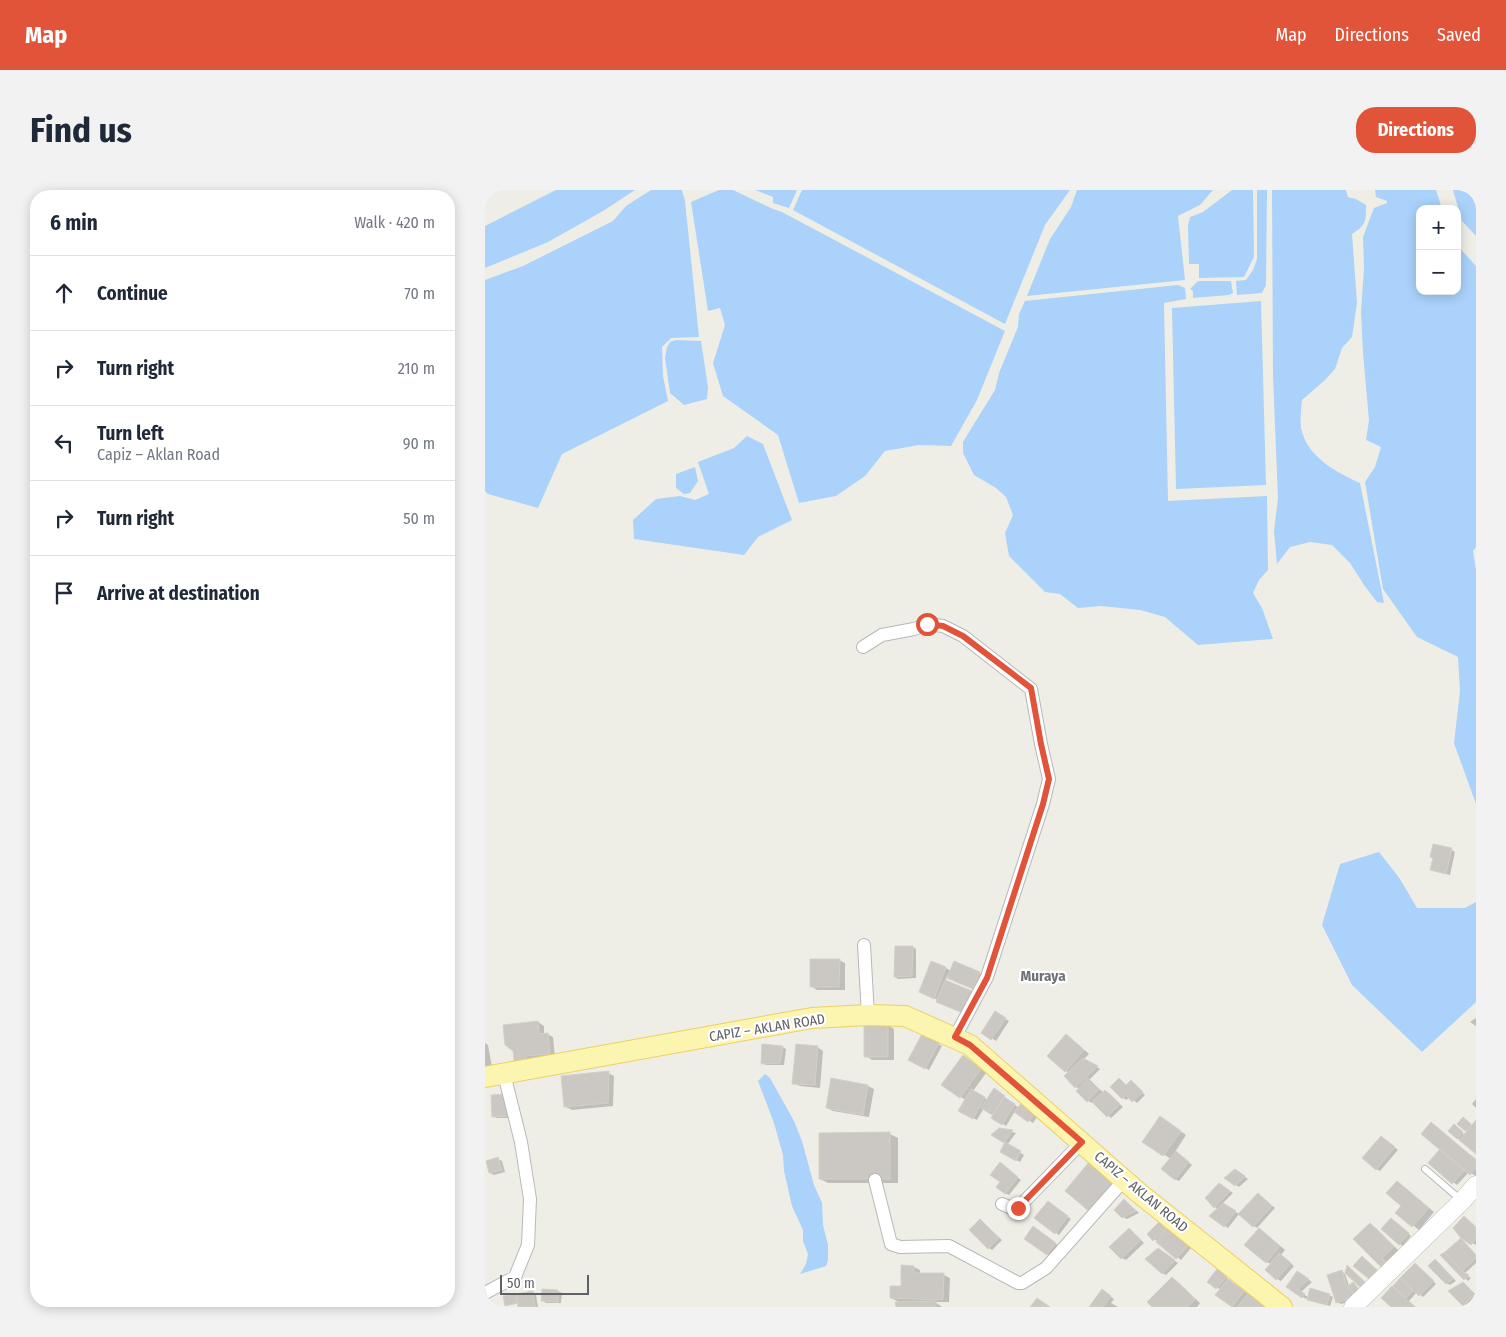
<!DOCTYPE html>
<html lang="en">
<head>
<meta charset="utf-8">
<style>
	:root { --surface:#fff; --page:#f2f2f3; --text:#1f2937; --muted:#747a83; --line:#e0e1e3; --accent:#e25439 }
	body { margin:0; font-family:"Fira Sans Condensed",sans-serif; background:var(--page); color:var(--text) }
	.controls { position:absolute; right:15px; top:15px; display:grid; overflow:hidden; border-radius:10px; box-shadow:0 2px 12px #0003 }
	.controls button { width:45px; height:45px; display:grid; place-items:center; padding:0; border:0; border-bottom:1px solid var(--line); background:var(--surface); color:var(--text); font:25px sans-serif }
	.scale { position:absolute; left:15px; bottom:12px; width:89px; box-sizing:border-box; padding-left:5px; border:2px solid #5e6166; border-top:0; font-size:14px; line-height:18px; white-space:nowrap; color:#5e6166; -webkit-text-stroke:4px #fff; paint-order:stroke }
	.stop { position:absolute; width:15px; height:15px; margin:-11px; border:4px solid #e25439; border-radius:50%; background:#fff }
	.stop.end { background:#e25439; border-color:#fff; box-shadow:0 1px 5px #0008 }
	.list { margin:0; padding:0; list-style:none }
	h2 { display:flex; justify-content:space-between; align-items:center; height:65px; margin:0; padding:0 20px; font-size:21px }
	h2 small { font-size:16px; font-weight:400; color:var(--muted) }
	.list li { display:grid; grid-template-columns:32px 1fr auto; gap:15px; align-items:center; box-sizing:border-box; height:75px; padding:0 20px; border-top:1px solid var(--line) }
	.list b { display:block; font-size:19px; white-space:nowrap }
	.list p { margin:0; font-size:16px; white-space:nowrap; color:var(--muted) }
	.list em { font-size:16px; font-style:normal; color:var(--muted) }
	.icon { flex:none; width:28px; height:28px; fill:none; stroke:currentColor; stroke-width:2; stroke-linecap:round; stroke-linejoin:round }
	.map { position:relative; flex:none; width:991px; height:1117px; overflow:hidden; border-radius:20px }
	header { display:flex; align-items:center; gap:30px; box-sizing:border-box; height:70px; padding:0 25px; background:var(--accent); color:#fff }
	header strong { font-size:24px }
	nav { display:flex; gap:28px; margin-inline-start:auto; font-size:18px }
	.intro { display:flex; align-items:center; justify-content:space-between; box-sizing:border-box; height:120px; padding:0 30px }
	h1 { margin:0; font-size:35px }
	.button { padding:12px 22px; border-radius:20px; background:var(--accent); color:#fff; font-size:18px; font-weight:700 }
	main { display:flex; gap:30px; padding:0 30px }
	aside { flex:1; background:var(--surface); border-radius:20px; box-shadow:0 2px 12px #0003 }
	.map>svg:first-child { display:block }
	.water { fill:#aad2fb }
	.shadow { fill:#0003 }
	.building { fill:#cbc8c4; stroke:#d4d0c5 }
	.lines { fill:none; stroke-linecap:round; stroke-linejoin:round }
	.lane-casing { stroke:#b7b8bc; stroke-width:8 }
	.street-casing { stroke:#b7b8bc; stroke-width:14 }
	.secondary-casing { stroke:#b5b8bd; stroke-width:19 }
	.primary-casing { stroke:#ecd063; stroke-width:22 }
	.lane { stroke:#fff; stroke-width:6 }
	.street { stroke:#fff; stroke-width:12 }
	.secondary { stroke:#fff; stroke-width:18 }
	.primary { stroke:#fcf5af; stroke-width:20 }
	.route { stroke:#e25439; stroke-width:6 }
	.labels { text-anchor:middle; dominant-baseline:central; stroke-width:4.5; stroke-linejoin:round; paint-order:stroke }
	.street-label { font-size:14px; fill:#5e6166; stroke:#fff }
	.neighbourhood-label { font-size:15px; font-weight:bold; fill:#6f7378; stroke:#fff }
</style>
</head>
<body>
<header>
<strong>Map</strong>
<nav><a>Map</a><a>Directions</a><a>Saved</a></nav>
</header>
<div class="intro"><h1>Find us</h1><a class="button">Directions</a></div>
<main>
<aside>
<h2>6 min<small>Walk · 420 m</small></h2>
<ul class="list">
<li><svg class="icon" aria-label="ahead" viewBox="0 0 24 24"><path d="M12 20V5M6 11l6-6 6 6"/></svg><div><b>Continue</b></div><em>70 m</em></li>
<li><svg class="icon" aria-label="right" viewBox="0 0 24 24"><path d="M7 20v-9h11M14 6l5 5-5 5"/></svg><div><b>Turn right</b></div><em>210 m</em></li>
<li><svg class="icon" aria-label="left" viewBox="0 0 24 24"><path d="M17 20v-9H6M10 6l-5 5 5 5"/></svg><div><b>Turn left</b><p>Capiz – Aklan Road</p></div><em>90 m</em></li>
<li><svg class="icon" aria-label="right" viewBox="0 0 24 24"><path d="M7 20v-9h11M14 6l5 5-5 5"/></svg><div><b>Turn right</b></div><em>50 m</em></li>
<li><svg class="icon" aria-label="arrive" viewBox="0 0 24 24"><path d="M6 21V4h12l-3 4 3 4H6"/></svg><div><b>Arrive at destination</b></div></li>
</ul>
</aside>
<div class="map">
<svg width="991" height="1117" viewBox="0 0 991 1117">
	<rect width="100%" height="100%" fill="#efeee6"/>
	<path class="water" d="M71,0H150L118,21L63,52L0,78V36Z
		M166,0H197L200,11L214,147L186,148L177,157L178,186L183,211L77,264L53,318L3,304L0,301V90L38,76L128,31L141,16Z
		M234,0H248L288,19L297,22L520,141L492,210L466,256L434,255L400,261L380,286L351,306L314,313L293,245L238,206L228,173L240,135L235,118L223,121L206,12Z
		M270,0H312L304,18L288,13V7Z
		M317,0H585L560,35L520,134L308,20Z
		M592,0H728L715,15L693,26L700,90L542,106L565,49L586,17Z
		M747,0H768L769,67L759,87L714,88V74H704L703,35L705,27L718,22Z
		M772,0H782L781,95L777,103L752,105L751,91L761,90L768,80L772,69Z
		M787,0H861L863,7L871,9L881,15C881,32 881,35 867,44L872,113L867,147L857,158L850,179L840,190L817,210C816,219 815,230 816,238C822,267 851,282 875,293L899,413L892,412L879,395L865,373L847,355L825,352L805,357L792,374L789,341L793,308L788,186Z
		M890,0H951L957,19H935V101H972V55L991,76V357L988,361L991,380V614L969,553L975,501L973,467L932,447L898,399L880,292L890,277L896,257L881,250L884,230L878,163L876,122L879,78L878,47L889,18L902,13V11L891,7Z
		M968,0H991V46L977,31Z
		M713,91H746L748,103L744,105L708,108V101L705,99Z
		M693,95L700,98L701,109L679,113L683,311L782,306L783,380L774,390L768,403L777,418L788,449L713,455L680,427L655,420L616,416L593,418L575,404L560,402L524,366L520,343L528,325L521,307L511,298L489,285L478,263V252L510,200L514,183L533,137L534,124L540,111Z
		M776,111L781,295L691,299L687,118Z
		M191,150L216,151L223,197L222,209L199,215L185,203L180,168L182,157L185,152Z
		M262,246L278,254L307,330L273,347L259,365L149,349L148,330L171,309L195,306L210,310L224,304L213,272L249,258Z
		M210,277L213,291L205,303L199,304L191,298V284Z
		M894,662L915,689L932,718H980L991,712V812L937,862L867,795L837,735L855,674Z
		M280,884L285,888L309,931L317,951L329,995L337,1013L338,1035L343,1055V1070L341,1076L315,1084L321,1074L323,1064L318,1051V1040L307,1016L299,981L298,965L289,933L273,891Z"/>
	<path class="shadow" d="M967,660L970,662L965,685L947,680Z
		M428,757L431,759V788L413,789L410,787Z
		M354,770L360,773V800H332L326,796Z
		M461,778L466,781L494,783L498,785L492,800L462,786L460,792L492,806L453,810L439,804Z
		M510,823L524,831L511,851L497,842Z
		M991,828V836L985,832Z
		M53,832L59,836V844H62L68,847L70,867L37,874L31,871Z
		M403,835L409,839V870H387L381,866Z
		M438,846L457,856L444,880L425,870Z
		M587,849L604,864L599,869L615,879L604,890L619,903L620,901L624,903L638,917L626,928L608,911L607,913L603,911L595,899L591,897L584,883L581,881Z
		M0,853L3,855L7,877L0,878Z
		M298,857L301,859L299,875H281L278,873Z
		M332,857L338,861L335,898L315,896L309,893Z
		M484,870L501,883L488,901L503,910L513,902L534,918L555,923L548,933L530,921L521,936L507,927L509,925L499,918L492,930L475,921L481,910L476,907Z
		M123,883L129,886L128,916L87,920L81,917Z
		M647,892L660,905L652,913L645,907L641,910L638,908L642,896Z
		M383,896L389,899L384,927L348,921L342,918Z
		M21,906L25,928H12L8,926Z
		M991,909V918L987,914Z
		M980,929L987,936L991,932V962L972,948L971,937L980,945L983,941L980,940Z
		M681,931L701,945L690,962L707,975L694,991L690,989L686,969L659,952Z
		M946,934L991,969V986L984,982L972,995L945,973L957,959Z
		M515,939L531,943L522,955L539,965L535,972L516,961L521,952L508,945Z
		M405,944L413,948V993H343L335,989Z
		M900,949L913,960L895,981L891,979Z
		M13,969L17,971L20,982L9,985L5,983Z
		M519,976L536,990L524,1005L520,1003L517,992Z
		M754,983L763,989L754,997L751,995Z
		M913,992L949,1022L934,1040L912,1022L917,1016Z
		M738,996L748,1003L737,1014L754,1024L743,1038L740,1036L733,1019L730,1017Z
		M773,1004L790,1018L772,1038L780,1043L800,1060L796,1065L809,1076L796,1091L792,1089L786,1074L781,1072L774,1039L769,1036L755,1024Z
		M640,1011L643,1013L654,1023L642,1029L638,1027Z
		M566,1015L586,1029L574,1045L571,1043Z
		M496,1030L517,1050L507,1060L504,1058Z
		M910,1032L926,1046L918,1056L914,1054Z
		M675,1034L706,1058L696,1070L663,1044Z
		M885,1034L891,1038L914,1061L903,1079L897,1076Z
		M991,1037V1055L977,1047Z
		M644,1039L659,1053L641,1070L637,1068Z
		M552,1040L574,1056L566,1066L563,1064Z
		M976,1050L991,1065V1073L979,1084L986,1088L983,1091L957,1065Z
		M673,1059L693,1073L681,1085L677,1083Z
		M950,1071L954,1073L971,1091L965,1095L961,1093Z
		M930,1074L951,1094L938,1107L932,1102L924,1111L931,1117H908V1097L913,1101L909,1096Z
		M429,1077L435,1080V1084L459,1085L465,1088L464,1112H450L457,1117H412L416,1113L406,1108L417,1097Z
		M856,1081L860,1084L869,1110L856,1114L852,1112Z
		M736,1082L744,1090L781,1117H747L732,1105L736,1100L723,1091Z
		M812,1082L827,1092L816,1102L824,1108L844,1105L848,1107L845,1116L822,1108L821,1109L802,1097Z
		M687,1088L693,1092L715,1113L712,1117H669Z
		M982,1096L991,1105V1109L982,1117L979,1115Z
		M73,1101L77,1103L76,1113H61L58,1111Z
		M48,1102L51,1105L53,1117H34L33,1113L21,1115Z
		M621,1103L629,1109L626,1113L633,1117H606Z"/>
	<path class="building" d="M948,654L967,658L961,684L945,680L948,668L945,667Z
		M410,756H428L427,786L409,787Z
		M325,769H355L354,797H325Z
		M446,771L461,777L449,809L434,802Z
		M469,771L495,782L488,799L462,788Z
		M460,790L487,801L478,823L451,812Z
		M510,821L521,828L506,850L496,843Z
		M53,831L54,844L63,843L65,864L41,866V870L29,871L28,861L20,855L18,835Z
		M403,834V867H379V836Z
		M437,844L454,853L440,879L423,870Z
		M581,844L599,860L580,882L562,866Z
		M277,854L298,856L295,873L276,874Z
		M311,854L333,856L330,895L307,894Z
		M478,865L496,879L475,908L456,895Z
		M598,868L613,876L590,898L579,886Z
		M124,881L123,913L79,917L76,886Z
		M346,888L383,895L378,925L341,918Z
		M603,888L614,899L602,912L591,901Z
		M634,888L641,895L646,890L658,902L647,912L641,905L637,909L625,897Z
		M509,898L520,906L507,925L496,918Z
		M486,899L500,907L488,929L473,921Z
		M620,900L635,914L622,927L607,912Z
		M21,904L22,926L7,927L6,905Z
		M519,907L530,914L517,935L506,928Z
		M539,910L553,920L543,932L529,922Z
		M675,926L696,941L678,966L657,952Z
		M978,927L986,934L980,941L972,934Z
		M991,930V964L974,950Z
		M946,932L991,970V978L985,985L936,944Z
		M969,934L978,942L972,949L963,941Z
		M514,938L528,940L519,953L506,945Z
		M405,942V989H334V943Z
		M896,946L910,957L891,980L877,968Z
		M520,952L536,961L531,971L515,962Z
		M955,959L980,980L967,994L943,973Z
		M691,961L704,972L690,990L676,979Z
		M13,967L17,980L4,983L1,971Z
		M515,972L533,987L520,1004L511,997L515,992L505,985Z
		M604,972L629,994L605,1022L580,1001Z
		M750,979L760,986L750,996L739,988Z
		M912,991L944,1018L927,1037L910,1023L916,1016L901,1003Z
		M734,993L745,1001L729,1018L720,1008Z
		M773,1003L787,1016L768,1037L753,1024Z
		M639,1009L651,1021L637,1028L629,1020Z
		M563,1011L583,1026L570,1044L549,1028Z
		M738,1013L751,1021L739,1037L724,1026Z
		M979,1026L991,1037V1049L986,1055L976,1048L968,1038Z
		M906,1028L924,1043L914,1055L896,1039Z
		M495,1029L514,1048L503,1059L484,1040Z
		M674,1032L681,1039L668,1051L662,1044Z
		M885,1033L909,1057L897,1068L901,1072L896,1077L868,1049Z
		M548,1036L571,1053L562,1065L539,1049Z
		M644,1038L656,1050L636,1069L624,1057Z
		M682,1038L703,1056L691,1069L671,1052Z
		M774,1038L795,1056L781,1073L759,1055Z
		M976,1048L991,1065V1068L977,1081L960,1062Z
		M673,1058L690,1070L677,1084L660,1069Z
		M960,1062L977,1081L984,1085L979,1090L955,1065Z
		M794,1063L806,1073L791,1090L780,1080Z
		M877,1066L892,1080L884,1089L868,1076Z
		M950,1069L968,1089L961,1094L943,1076Z
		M930,1073L949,1091L934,1106L915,1088Z
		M416,1075L429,1076V1083H459L458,1110L405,1108V1096H416Z
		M862,1075L882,1094L877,1099L860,1083Z
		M732,1079L742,1086L731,1099L722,1092Z
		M857,1080L866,1108L851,1113L842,1085Z
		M812,1081L824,1089L813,1099L820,1104L817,1108L801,1097Z
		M687,1087L710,1109L703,1117H667L662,1112Z
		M915,1088L928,1101L921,1108L908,1096Z
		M743,1089L759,1101L747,1117L730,1105Z
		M868,1092L874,1099L870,1106L862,1097Z
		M978,1092L990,1104L978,1116L963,1101Z
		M907,1096L930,1117H906L896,1108Z
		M825,1098L845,1104L842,1115L822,1110Z
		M57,1099L73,1100V1112L56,1111Z
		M617,1099L626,1106L618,1117H604Z
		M48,1101L50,1117H33L31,1104Z
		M764,1103L782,1117H752Z
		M31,1104L33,1113L20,1116L18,1106Z
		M552,1108L565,1117H545Z
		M451,1111V1117H411L410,1112Z"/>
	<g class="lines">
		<g class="lane-casing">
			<path id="lane" d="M940,979L976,1010"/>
		</g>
		<g class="street-casing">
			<path id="street" d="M378,457L397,445L429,439L443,434L458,436L478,446L546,499L556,554L564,589L558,614L502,787L470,847
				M379,755L383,825
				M390,990L406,1054L415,1057L464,1056L533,1093H537L561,1078L639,990
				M517,1014L529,1019L533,1018L597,952
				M0,1103L30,1087L43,1055L45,1009L36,952L19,884"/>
		</g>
		<g class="secondary-casing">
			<path id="secondary" d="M868,1117L977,1011L991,995"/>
		</g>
		<g class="primary-casing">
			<path id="primary" d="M0,887L327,828L383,825L420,826L485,855L654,1003L797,1117"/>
		</g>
		<use href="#lane" class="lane"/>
		<use href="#street" class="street"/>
		<use href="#secondary" class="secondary"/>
		<use href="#primary" class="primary"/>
	</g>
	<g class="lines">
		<path class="route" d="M442,434L458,436L478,446L546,498L556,554L564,589L558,614L502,788L470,847L485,855L597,952L533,1018"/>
	</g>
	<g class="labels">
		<g class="street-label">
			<text transform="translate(282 838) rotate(-9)">CAPIZ – AKLAN ROAD</text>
			<text transform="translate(656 1002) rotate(40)">CAPIZ – AKLAN ROAD</text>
		</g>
		<g class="neighbourhood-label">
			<text x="558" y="786">Muraya</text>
		</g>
	</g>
</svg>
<div class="controls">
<button>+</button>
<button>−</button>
</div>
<div class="scale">50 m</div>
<div class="stop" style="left:442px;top:434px"></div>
<div class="stop end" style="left:533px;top:1018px"></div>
</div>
</main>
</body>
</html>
